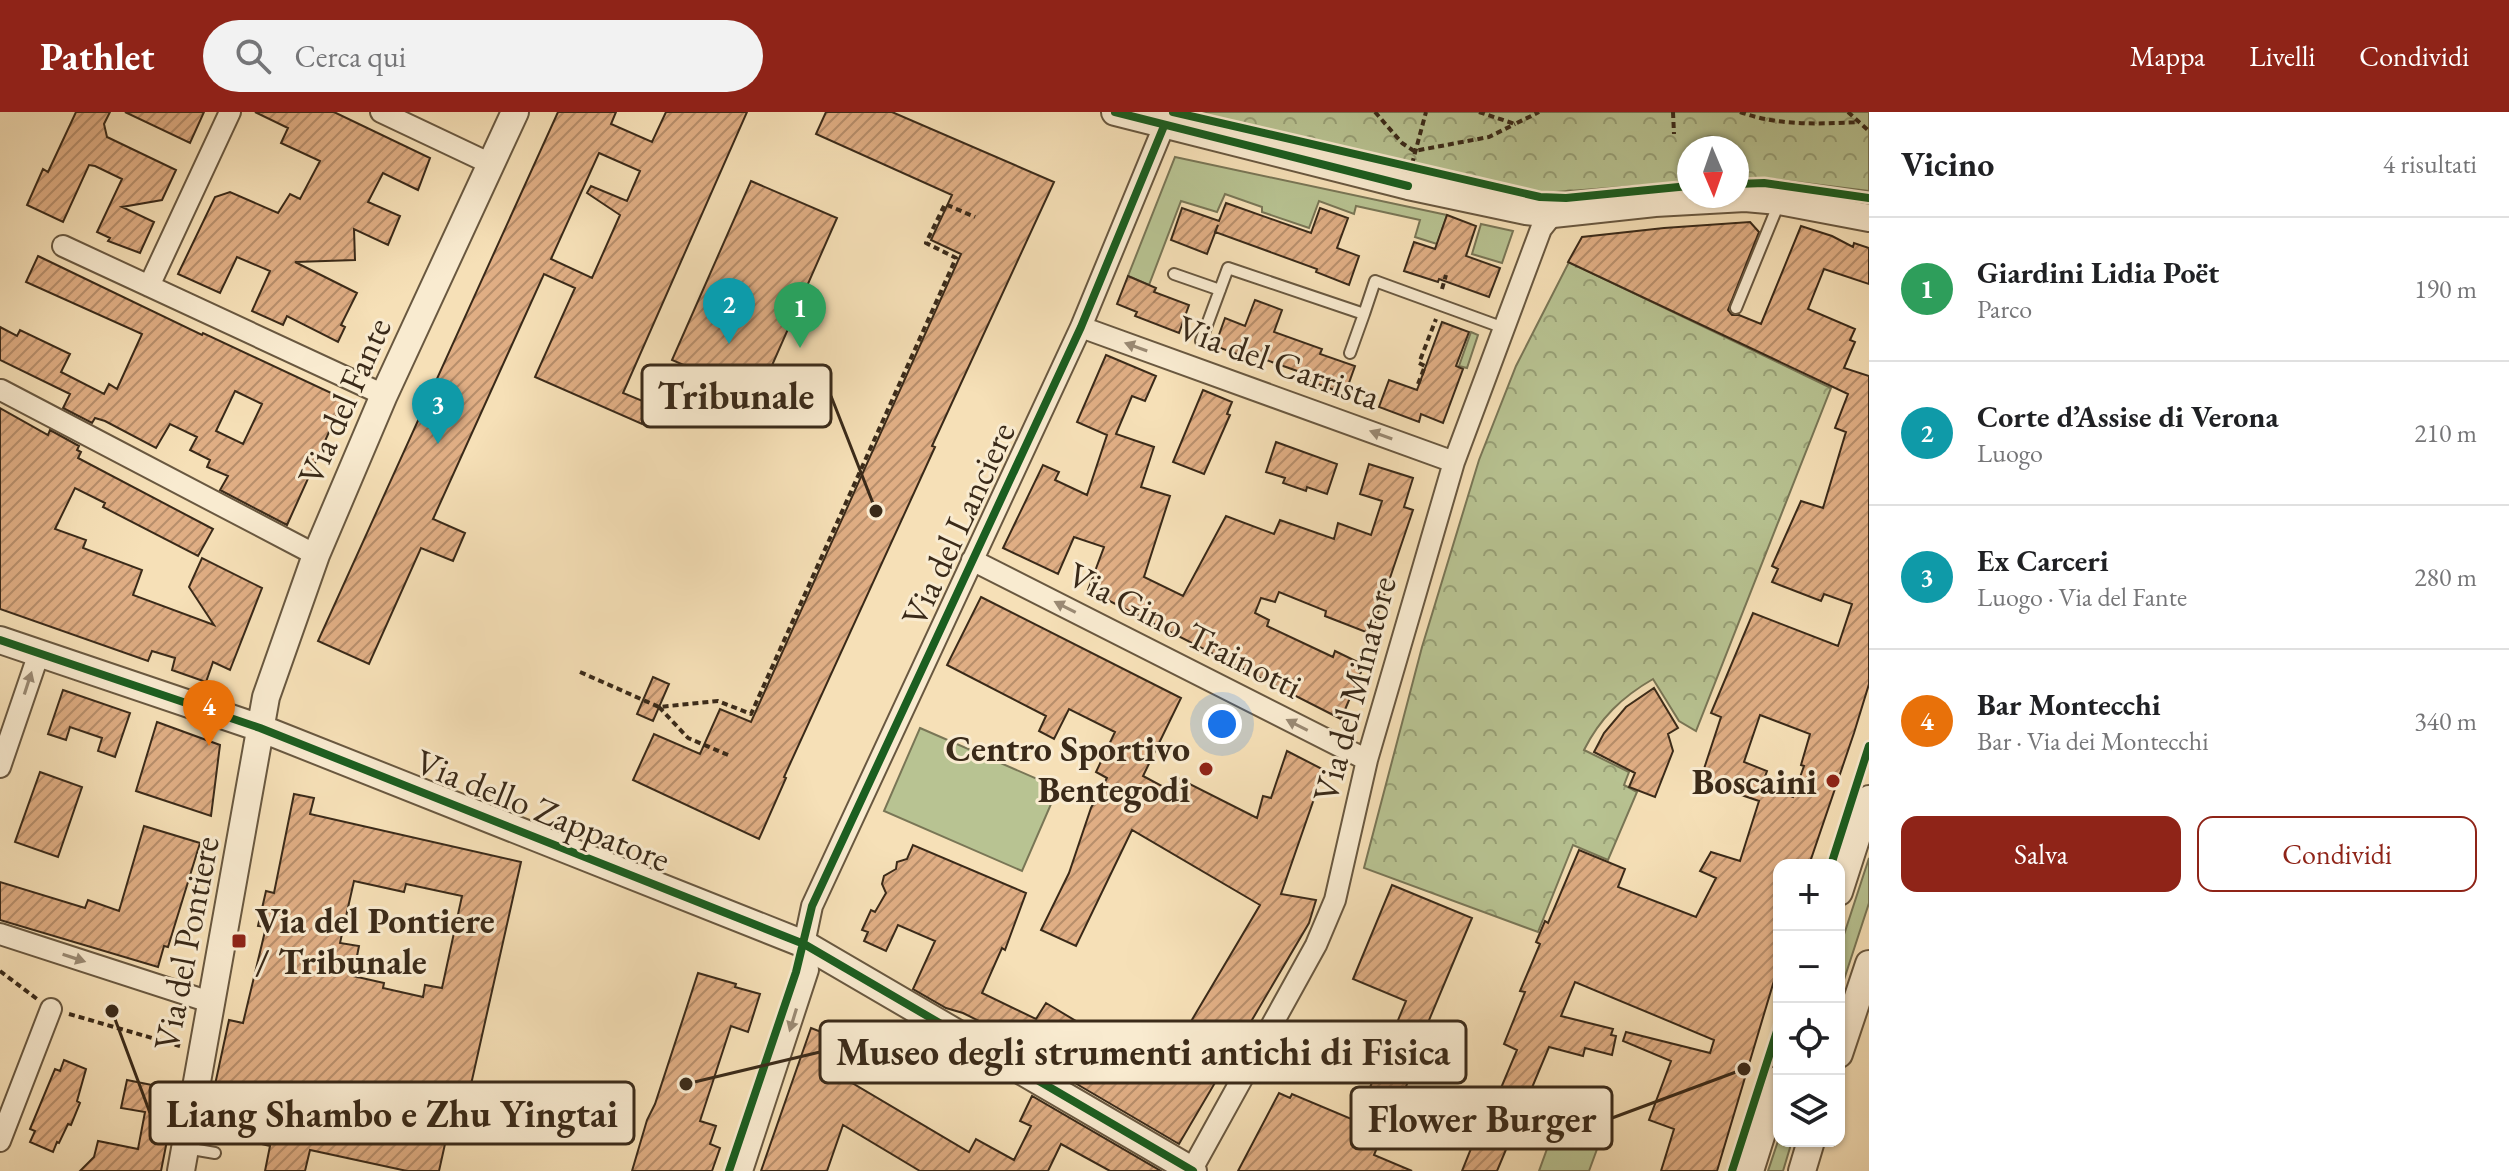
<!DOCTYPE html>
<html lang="it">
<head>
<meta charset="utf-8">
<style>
	:root { --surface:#fff; --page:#f2f2f2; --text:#202124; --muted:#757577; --line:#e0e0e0; --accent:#8f2418 }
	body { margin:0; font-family:"EB Garamond",serif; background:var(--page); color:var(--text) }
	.controls { position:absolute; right:24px; bottom:24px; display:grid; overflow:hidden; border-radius:16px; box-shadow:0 2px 6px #0004 }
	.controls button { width:72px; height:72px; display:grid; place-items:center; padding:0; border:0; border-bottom:2px solid var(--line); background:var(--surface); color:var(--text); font:40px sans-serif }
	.compass { position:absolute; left:1677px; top:24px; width:72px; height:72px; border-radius:50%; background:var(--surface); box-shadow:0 2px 6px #0004; rotate:178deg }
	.you { position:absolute; left:1222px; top:612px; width:28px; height:28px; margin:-20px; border:6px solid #fff; border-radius:50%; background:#1a73e8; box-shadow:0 0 0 12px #1a73e833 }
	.badge { display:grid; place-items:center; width:52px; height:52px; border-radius:50%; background:var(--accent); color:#fff; font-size:26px; font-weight:700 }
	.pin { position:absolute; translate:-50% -66px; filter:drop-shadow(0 2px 4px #0008) }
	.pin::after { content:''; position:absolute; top:42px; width:28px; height:24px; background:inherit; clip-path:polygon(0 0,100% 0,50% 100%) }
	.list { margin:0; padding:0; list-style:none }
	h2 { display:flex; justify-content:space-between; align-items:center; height:104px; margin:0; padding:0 32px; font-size:34px }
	h2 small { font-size:26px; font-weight:400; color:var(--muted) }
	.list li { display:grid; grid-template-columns:52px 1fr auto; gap:24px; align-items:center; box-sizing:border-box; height:144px; padding:0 32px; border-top:2px solid var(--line) }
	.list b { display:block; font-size:30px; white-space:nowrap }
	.list p { margin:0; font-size:26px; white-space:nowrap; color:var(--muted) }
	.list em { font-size:26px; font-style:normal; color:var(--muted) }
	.actions { display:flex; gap:16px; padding:24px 32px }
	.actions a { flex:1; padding:18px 0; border:2px solid var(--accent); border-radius:16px; text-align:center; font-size:28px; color:var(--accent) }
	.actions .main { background:var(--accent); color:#fff }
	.icon { flex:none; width:44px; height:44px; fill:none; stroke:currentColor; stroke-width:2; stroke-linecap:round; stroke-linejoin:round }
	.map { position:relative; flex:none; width:1869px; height:1059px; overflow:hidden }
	header { display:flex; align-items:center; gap:48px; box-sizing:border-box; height:112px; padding:0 40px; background:var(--accent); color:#fff }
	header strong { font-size:38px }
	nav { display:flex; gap:44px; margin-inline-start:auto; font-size:28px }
	.search { width:560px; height:72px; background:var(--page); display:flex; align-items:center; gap:20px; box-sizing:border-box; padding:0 28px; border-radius:44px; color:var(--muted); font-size:30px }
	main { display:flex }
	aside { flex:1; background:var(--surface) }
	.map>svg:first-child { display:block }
	.grass { fill:#b8c392; stroke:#797656; stroke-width:2 }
	.park { fill:url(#park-crowns); stroke:#797656; stroke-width:2 }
	.building { fill:url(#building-hatch); stroke:#3a2a19; stroke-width:2; fill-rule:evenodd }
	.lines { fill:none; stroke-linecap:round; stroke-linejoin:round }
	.service-casing { stroke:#695840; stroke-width:14 }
	.minor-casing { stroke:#695840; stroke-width:24 }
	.tertiary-casing { stroke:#695840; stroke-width:30 }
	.path { stroke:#3a2a19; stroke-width:4; stroke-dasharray:6 4; stroke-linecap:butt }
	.service { stroke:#f9ebd0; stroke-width:10 }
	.minor { stroke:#f9ebd0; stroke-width:20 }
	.tertiary { stroke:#f9ebd0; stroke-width:26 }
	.cycleway-casing { stroke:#f9ebd0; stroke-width:13 }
	.cycleway { stroke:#1b5e20; stroke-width:8 }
	.oneway { fill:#9a8a74 }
	.poi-dot { fill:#8f2418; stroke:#f9ebd0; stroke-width:3 }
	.labels { text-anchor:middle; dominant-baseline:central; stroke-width:6; stroke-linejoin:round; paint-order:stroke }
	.street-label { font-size:36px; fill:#3a2a19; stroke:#f9ebd0 }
	.poi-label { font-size:36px; font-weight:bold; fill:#3a2a19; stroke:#f9ebd0; text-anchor:end }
	.leader { fill:none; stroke:#3a2a19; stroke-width:3 }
	.callout-dot { fill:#3a2a19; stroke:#f9ebd0; stroke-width:3 }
	.callout { fill:#f9ebd0; stroke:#3a2a19; stroke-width:3 }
	.callout-label { font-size:38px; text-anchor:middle; font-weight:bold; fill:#3a2a19 }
</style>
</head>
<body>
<header>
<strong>Pathlet</strong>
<div class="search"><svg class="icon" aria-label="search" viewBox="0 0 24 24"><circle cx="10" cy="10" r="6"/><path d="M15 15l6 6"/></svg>Cerca qui</div>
<nav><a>Mappa</a><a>Livelli</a><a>Condividi</a></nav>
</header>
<main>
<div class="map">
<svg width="1869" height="1059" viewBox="0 0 1869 1059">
	<defs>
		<pattern id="park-crowns" width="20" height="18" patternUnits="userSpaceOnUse" patternTransform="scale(2)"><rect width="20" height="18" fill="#b8c392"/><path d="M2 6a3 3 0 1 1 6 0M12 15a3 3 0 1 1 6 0" fill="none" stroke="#979f76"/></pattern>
		<pattern id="building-hatch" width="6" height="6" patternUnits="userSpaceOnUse" patternTransform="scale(2)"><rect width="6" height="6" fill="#e0ae84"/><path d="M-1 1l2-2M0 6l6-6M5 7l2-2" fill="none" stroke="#b78e6b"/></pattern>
	</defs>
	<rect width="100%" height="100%" fill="#f6e0b7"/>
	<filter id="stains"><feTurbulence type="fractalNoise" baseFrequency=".0025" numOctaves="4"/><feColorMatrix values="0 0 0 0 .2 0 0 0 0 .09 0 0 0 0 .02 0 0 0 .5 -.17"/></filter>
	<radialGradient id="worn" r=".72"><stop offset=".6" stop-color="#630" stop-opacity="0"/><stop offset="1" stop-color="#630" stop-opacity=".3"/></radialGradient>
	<path class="grass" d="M1175,45L1447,103L1437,132L1415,125L1420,108L1356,94L1354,102L1319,89L1309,116L1262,100V95L1225,82L1217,100L1181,89L1149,173L1128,164Z
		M1481,112L1513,119L1502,151L1472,142Z
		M1471,220L1478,223L1467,256L1459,254Z
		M920,616L1058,676L1022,759L884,699Z
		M1869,746V791L1839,883V838Z
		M1564,990L1608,1007L1589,1059H1539Z
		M1779,1026V1029H1792L1783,1059H1768Z"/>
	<path class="park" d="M1190,0H1869V79L1763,66L1737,68V36H1689V70L1543,81Z
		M1569,150L1831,276L1696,619L1679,609L1653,567C1622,585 1600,606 1584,638L1629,660L1624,673L1637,680L1608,748L1573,733L1538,820L1364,756L1422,535L1479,348L1516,254Z"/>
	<path class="building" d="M76,0H110L104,12L107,25L176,58L162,88L122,95L154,110L140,141L108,129L110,126L97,120L122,67L95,54L89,53L63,110L27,93L43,57L48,60Z
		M125,0H204L190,31Z
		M255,0H334L430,46L418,78L383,61L368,90L400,104L388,133L354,117L355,148L295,150L357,181L341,213L345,215L338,230L287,204L283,213L252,199L270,159L237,145L220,181L178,162L215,85L230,80L278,101L290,82L300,87L320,49L281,31L288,16Z
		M558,0H616L611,12L652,30L666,0H747L623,281L650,292L642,312L535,265L575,176L544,162L433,407L465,421L453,449L421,436L369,552L318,529ZM599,41L640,59L627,89L591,74L587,81L620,103L592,166L551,147Z
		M826,0H892L1054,70L932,334L935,335L784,665L786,666L759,727L633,668L654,622L700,642L720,597L751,610L961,142L931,128L952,83L816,22Z
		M751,69L837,106L758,285L672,248Z
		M1226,91L1311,121L1320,96L1348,106L1337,136L1359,144L1349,173L1316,160L1317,157L1215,120L1218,113L1207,142L1171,128L1182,96L1219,109Z
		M1447,103L1476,114L1466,144L1500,156L1489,185L1439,167L1438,170L1404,159L1414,130L1435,137Z
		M1750,110L1759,120L1728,198L1732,203H1739L1761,212L1801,114L1832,124L1853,135L1854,131L1869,136V172L1824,157L1808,197L1855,217L1850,228L1855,230L1844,256L1869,264V572L1854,621L1809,753H1779V852L1717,1059H1661L1674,1017L1649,1008L1671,949L1623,929L1626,920L1710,941L1714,928L1575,870L1561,904L1613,917L1611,923L1616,924L1612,943L1585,936L1583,944L1549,935L1497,1059H1462L1493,982L1501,976L1517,938L1504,932L1525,880L1520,879L1540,832L1536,830L1545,809L1548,811L1579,738L1625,757L1618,775L1696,805L1716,766L1700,759L1711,740L1740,749L1759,689L1700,669L1721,605L1711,601L1753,501L1838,534L1852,492L1824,482L1821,489L1772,470L1778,457L1772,454L1801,389L1823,396L1845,323L1846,320L1835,316L1848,282L1568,150L1582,125L1664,116ZM1760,603L1810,622L1801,653L1804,654L1793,685L1762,673L1767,659L1744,650Z
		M38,144L202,223L203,221L344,287L287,413L220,378L228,364L207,355L210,348L190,338L197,325L170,312L156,336L105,309L95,306L92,311L63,296L70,282L0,248V215L17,224L20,218L70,242L61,260L104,282L109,272L117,277L142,222L26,170ZM235,279L262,292L243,332L216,319Z
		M1128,164L1156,176L1154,180L1189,193L1179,221L1135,204L1137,200L1117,192Z
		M1255,188L1282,198L1274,220L1322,237L1320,242L1355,254L1345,282L1302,266L1303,261L1252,243L1250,247L1215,234L1225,206L1245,214Z
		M1442,210L1469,220L1456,254L1463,257L1443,311L1421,302L1419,310L1379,295L1389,268L1417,278Z
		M1106,243L1156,264L1145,289L1132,284L1116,322L1154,335L1141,375L1170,384L1144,465L1183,484L1226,404L1274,422L1280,408L1334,427L1338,411L1371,423L1382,389L1360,382L1369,352L1413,366L1404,395L1413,398L1371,522L1325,504L1326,499L1279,480L1275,490L1261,486L1255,501L1269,508L1267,514L1333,545L1335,539L1364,553L1341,607L1088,478L1104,435L1074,425L1058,462L1003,436L1043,353L1059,360L1055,368L1087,383L1107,323L1077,310Z
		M1203,278L1232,290L1227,302L1230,303L1204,362L1173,350Z
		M0,296L48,323L50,318L79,334L77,338L81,340L78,346L213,417L198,444L103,395L105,391L75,376L55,417L86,428L83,436L142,458L133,483L214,513L189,475L202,446L262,476L230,558L213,550L206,570L172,558L175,546L152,539L148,549L0,497Z
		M1276,330L1337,352L1327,382L1307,375L1306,379L1283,371L1285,366L1266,360Z
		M981,485L1181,586L1143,664L1171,679L1178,666L1257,706L1263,684L1271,686L1287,639L1324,658L1281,782L1316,788L1309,811L1179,1032L1017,937L1021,930L963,901L946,896L913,877L935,829L898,813L886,839L864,829L868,820L862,818L871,798L875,800L886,781L882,772L884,764L896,757L897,750L907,747L913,733L1026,781L1005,838L1002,836L982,881L1036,907L1046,891L1161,960L1260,793L1132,718L1076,834L1041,818L1069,761L1091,696L1107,666L1096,660L1115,620L1069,597L1054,627L1039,619L1046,604L947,553Z
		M653,565L669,572L653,609L637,602Z
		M1654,576L1678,616L1668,622L1673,639L1655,685L1629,675L1635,661L1594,640L1604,621L1626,595Z
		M63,578L130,601L115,645L98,639L102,626L70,615L66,628L48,622Z
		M157,610L220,633L211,704L136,679Z
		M40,660L82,675L58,745L15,730Z
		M294,682L314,686L310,702L521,750L461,1017L449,1014L439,1059H407L310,1038L305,1059H265L270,1034L205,1019L229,908L243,911L266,815L258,814L266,779L274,781ZM354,769L404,780L406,772L462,784L442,876L425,873L423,885L383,876L384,871L353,864L359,834L340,831Z
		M144,714L200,731L168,835L164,834L158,855L0,808V770L85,796L88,788L119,799Z
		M1392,773L1472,806L1411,951L1413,956L1399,993L1395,992L1374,1043L1412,1059H1238L1279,981L1290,986L1292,982L1356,1009L1406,889L1353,867Z
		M698,861L736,872L735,875L760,882L748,920L731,914L700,1009L716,1014L710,1032L720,1036L712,1059H632L647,1008L655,992Z
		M811,916L842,928L832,959L969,1040L976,1027L1014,1048L1031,1014L1020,1009L1032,984L1161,1059H1110L1061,1032L1048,1059H920L843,1013L827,1059H761Z
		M64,948L86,957L77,989L80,991L71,1013L68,1012L59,1031L57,1030L53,1040L30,1030L35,1019L30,1017L55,957L60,959Z
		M127,968L177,978L161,1059H80L94,1045L98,1029L138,1037L145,1000L121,996Z"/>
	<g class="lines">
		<g class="service-casing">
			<path id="service" d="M1174,162L1220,178
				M1736,196L1779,91
				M1201,229L1228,156L1364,202L1375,169L1504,216
				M1350,241L1364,202
				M186,1036L215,1041"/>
		</g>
		<g class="minor-casing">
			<path id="minor" d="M381,0L491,52
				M63,134L384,283
				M149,174L230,0
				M1081,215L1454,350
				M1,278L316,443
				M972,448L1367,648
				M0,655L39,541
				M0,822L213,891
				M0,1029L51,897
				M742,1059L808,858L804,832L812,794L1081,215L1164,14
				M1191,1059L1316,833L1335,788L1367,648L1454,350L1541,117L1553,102"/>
		</g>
		<g class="tertiary-casing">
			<path id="tertiary" d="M1115,0L1408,74L1526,99L1553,102L1655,91L1745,86L1779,89L1869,106
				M0,528L260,616L804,832L1193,1059
				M1839,780L1869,687
				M1839,942L1869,852
				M181,1059L266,585L316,443L384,283L515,0
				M1750,1059L1779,967
				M1802,1059L1811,1029"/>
		</g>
		<path class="path" d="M1375,0L1402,31L1414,39L1489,25L1515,12
			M1479,0L1515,12L1539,0
			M1673,0L1674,22
			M1740,0C1779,14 1817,12 1858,10
			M1848,0L1869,19
			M1412,52L1426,0
			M1442,177L1446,163
			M1418,272L1425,254L1419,251L1436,207
			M580,560L659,595L718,589L751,602L956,146L926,131L945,92L975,105
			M659,595L688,626L728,643
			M0,859L37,887
			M69,902L180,934"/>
		<use href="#service" class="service"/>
		<use href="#minor" class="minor"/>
		<use href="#tertiary" class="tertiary"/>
		<g class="cycleway-casing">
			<path id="cycleway" d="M1115,0L1408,74
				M1173,0L1540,85L1566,86L1689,74
				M1737,72L1764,71L1869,86
				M0,528L260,616L804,832L1193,1059
				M1831,753L1869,634
				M729,1059L796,860L812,794L1081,215L1164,14
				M1732,1059L1779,913"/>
		</g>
		<use href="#cycleway" class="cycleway"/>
	</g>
	<defs><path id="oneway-solid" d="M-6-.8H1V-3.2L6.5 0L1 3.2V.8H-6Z" transform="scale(2)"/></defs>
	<g class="oneway">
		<use href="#oneway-solid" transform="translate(1136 235) rotate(-160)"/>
		<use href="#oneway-solid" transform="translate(1381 323) rotate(-160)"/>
		<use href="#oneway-solid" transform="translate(1065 495) rotate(-153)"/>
		<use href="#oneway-solid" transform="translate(28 571) rotate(-72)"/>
		<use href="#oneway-solid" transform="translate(1297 613) rotate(-153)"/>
		<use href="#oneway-solid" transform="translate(74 846) rotate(18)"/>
		<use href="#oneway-solid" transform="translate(793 908) rotate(107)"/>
	</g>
	<g class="poi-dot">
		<circle cx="1206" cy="657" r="8"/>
		<circle cx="1833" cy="669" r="8"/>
		<rect x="231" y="821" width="16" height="16" rx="4"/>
	</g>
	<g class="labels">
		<g class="street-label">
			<text transform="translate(1279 250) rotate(20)">Via del Carrista</text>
			<text transform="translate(344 289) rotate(-66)">Via del Fante</text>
			<text transform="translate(958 412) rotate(-65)">Via del Lanciere</text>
			<text transform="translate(1185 518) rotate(27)">Via Gino Trainotti</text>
			<text transform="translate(1354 577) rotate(-75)">Via del Minatore</text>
			<text transform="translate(543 698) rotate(22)">Via dello Zappatore</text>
			<text transform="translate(186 831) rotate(-79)">Via del Pontiere</text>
		</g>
		<g class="poi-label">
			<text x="1190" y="636">Centro Sportivo<tspan x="1190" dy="41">Bentegodi</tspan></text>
			<text x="1817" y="669">Boscaini</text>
			<text x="255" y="808" text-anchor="start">Via del Pontiere<tspan x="255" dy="41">/ Tribunale</tspan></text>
		</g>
	</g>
	<path class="leader" d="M876 399L831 284M686 972L820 940M112 899L150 1001M1744 957L1612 1006"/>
	<g class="callout-dot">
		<circle cx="876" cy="399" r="8"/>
		<circle cx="686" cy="972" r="8"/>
		<circle cx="112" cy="899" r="8"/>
		<circle cx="1744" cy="957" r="8"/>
	</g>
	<g class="callout">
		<rect x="642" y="253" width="189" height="62" rx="8"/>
		<rect x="820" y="909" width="646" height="62" rx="8"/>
		<rect x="150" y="970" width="484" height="62" rx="8"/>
		<rect x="1351" y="975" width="261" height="62" rx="8"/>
	</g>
	<g class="callout-label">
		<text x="736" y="297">Tribunale</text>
		<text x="1143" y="953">Museo degli strumenti antichi di Fisica</text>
		<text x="392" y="1015">Liang Shambo e Zhu Yingtai</text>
		<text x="1482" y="1020">Flower Burger</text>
	</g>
	<rect width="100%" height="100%" filter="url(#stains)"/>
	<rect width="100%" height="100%" fill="url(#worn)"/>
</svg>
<div class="controls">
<button>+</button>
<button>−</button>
<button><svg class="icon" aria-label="locate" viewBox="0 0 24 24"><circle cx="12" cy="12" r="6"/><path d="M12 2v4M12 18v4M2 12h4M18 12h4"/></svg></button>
<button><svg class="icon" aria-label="layers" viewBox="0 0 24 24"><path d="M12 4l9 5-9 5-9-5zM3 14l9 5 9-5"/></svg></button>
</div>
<svg class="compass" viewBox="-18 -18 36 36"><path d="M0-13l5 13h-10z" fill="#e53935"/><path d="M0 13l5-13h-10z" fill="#757577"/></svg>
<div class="you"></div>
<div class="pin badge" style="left:800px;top:236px;background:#2e9e5b">1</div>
<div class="pin badge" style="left:729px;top:232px;background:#0f9aa8">2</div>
<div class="pin badge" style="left:438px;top:332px;background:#0f9aa8">3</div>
<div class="pin badge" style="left:209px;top:634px;background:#e8710a">4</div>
</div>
<aside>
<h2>Vicino<small>4 risultati</small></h2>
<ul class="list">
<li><span class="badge" style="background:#2e9e5b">1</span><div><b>Giardini Lidia Poët</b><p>Parco</p></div><em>190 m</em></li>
<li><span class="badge" style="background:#0f9aa8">2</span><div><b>Corte d’Assise di Verona</b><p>Luogo</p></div><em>210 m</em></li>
<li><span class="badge" style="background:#0f9aa8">3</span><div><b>Ex Carceri</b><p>Luogo · Via del Fante</p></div><em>280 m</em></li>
<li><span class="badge" style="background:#e8710a">4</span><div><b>Bar Montecchi</b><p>Bar · Via dei Montecchi</p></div><em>340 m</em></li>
</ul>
<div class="actions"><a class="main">Salva</a><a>Condividi</a></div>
</aside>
</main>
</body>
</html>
